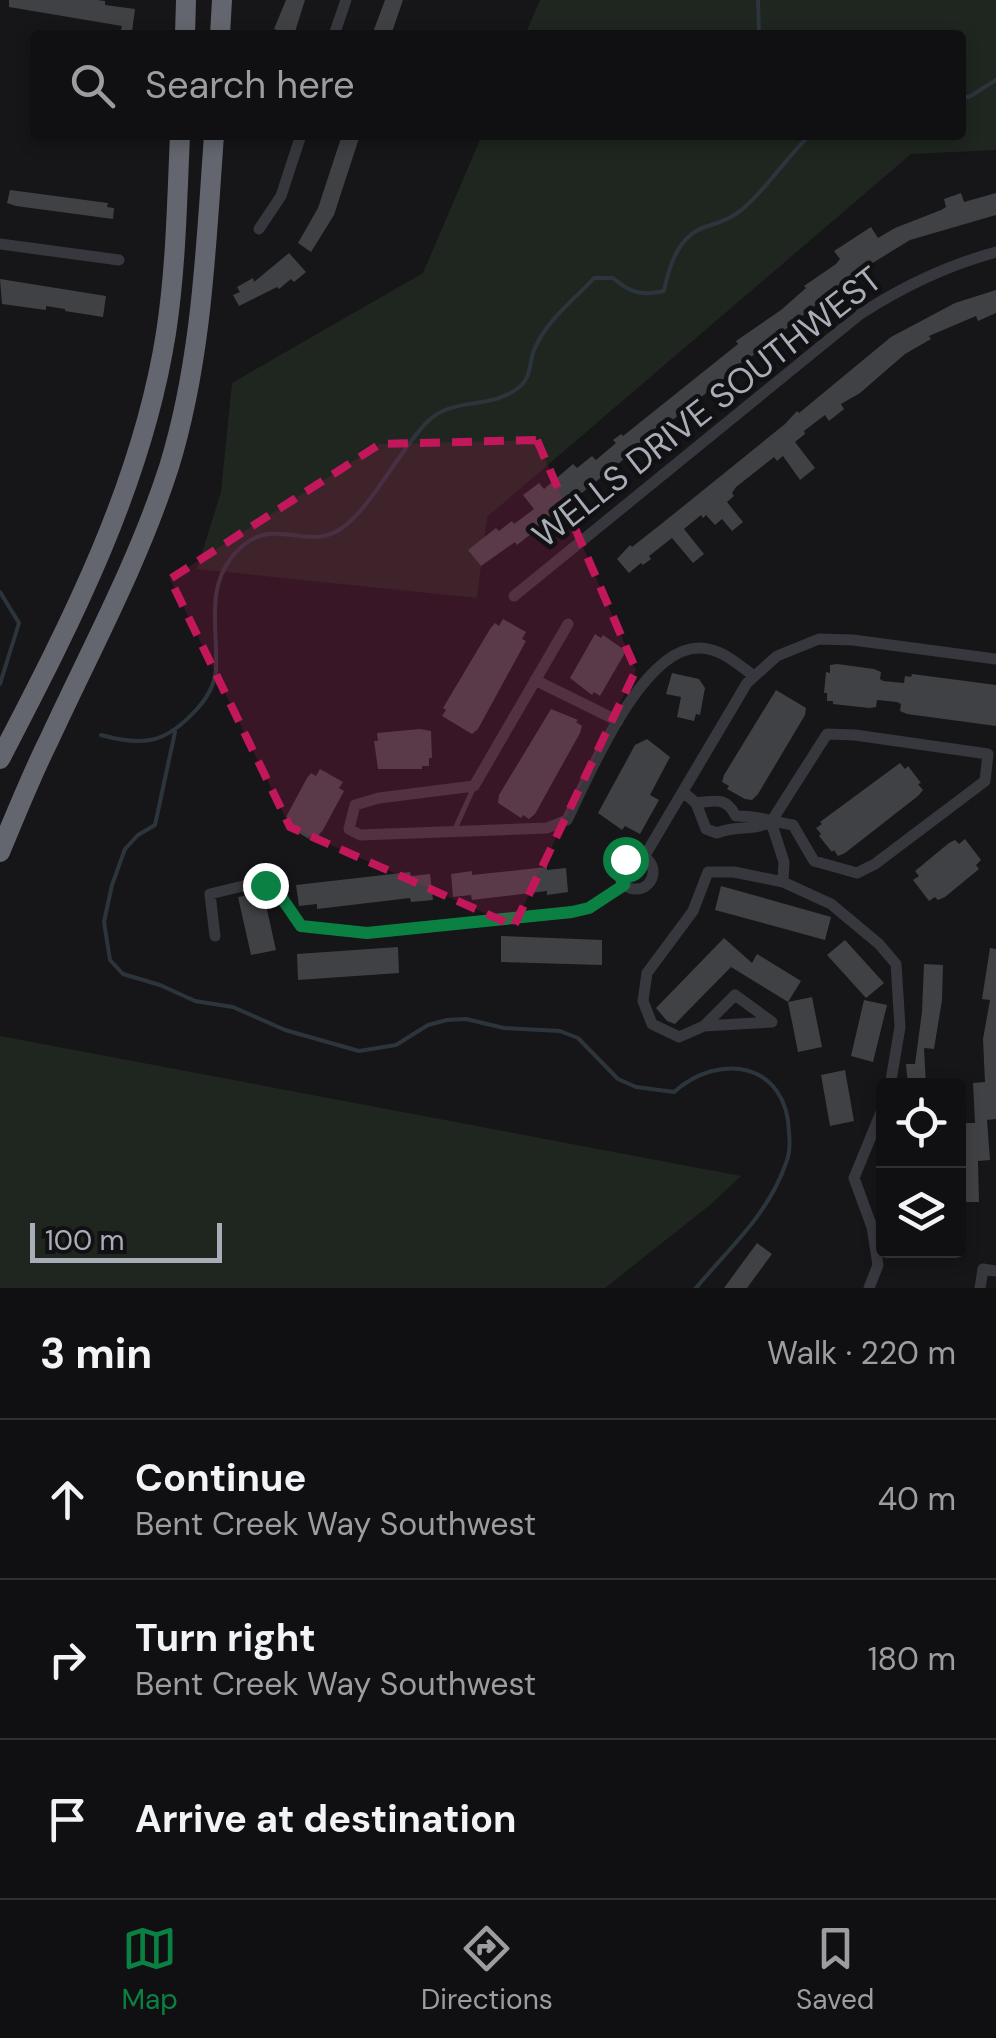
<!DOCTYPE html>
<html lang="en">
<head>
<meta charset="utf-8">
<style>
	:root { --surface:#101012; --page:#19191b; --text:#f1f3f6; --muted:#9c9d9f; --line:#303032; --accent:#0b8043 }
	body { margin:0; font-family:"DM Sans",sans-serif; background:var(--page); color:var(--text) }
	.controls { position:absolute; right:30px; bottom:30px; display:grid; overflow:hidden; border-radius:10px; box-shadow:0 5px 15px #0003 }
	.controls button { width:90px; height:90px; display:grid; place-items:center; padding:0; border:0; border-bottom:2px solid var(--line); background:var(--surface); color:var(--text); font:50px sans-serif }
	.scale { position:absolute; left:30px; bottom:25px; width:192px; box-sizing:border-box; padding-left:10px; border:5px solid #a8adb8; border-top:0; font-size:28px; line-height:35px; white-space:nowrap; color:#a8adb8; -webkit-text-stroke:8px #111113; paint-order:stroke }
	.stop { position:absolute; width:30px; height:30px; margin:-22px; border:8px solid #0b8043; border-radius:50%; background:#fff }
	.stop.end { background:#0b8043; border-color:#fff; box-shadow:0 2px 10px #0008 }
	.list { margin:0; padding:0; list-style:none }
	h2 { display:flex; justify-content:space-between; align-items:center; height:130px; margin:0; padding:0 40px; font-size:42px }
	h2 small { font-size:32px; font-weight:400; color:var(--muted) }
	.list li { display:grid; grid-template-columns:65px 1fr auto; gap:30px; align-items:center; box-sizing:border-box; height:160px; padding:0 40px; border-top:2px solid var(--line) }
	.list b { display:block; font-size:38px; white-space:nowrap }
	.list p { margin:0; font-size:32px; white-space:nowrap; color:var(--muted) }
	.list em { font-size:32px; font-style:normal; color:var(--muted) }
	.icon { flex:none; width:55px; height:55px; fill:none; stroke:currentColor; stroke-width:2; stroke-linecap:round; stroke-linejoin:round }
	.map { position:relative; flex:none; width:996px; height:1288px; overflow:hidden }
	.search { position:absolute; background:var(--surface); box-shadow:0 5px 15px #0003; left:30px; right:30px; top:30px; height:110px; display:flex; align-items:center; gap:25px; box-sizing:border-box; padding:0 35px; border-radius:10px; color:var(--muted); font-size:38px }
	.sheet { height:610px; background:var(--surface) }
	nav { display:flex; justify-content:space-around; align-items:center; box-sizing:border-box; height:140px; border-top:2px solid var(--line); background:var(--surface); font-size:28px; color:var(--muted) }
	nav a { display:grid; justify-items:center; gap:5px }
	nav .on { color:var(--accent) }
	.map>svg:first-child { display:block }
	.green { fill:#1e261f }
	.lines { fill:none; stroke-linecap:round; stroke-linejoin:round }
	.stream { stroke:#2c353c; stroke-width:4 }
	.building { fill:#404145 }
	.service { stroke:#37383d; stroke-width:5 }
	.minor { stroke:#37383d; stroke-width:11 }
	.motorway { stroke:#63666e; stroke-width:20 }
	.route { stroke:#0b8043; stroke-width:12 }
	.marked { fill:#c2185b; fill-opacity:0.2; stroke:#c2185b; stroke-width:8; stroke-dasharray:20 12; stroke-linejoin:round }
	.labels { text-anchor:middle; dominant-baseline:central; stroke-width:9; stroke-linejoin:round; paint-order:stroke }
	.street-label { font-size:35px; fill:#a8adb8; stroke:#111113 }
</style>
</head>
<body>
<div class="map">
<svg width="996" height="1288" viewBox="0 0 996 1288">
	<rect width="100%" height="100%" fill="#161618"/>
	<path class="green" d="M540,0H996V150L911,154L487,517L477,598L197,569L221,492L232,383L423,273L482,135H961V35H525Z
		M0,1036L741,1176L710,1205L605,1288H0Z"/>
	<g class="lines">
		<path class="stream" d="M758,0L759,35
			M961,97H969L996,80
			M0,592L19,623L0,684
			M175,732L155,825L138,835L125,849L112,885L104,922L110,960L123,974L160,985L195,1001L233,1007L285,1030L359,1051L396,1045L428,1025L447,1020L466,1019L504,1028L560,1031L578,1038L618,1079L636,1087L674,1092C720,1051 787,1063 789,1132C790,1142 790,1154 786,1163C768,1215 730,1247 696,1288
			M101,735C145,747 166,743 197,709C207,698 215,684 216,669C218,632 206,590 231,558C270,508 304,555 342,528C372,507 398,452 427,422C453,396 491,410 518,388C533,377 528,362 535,348C546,321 575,299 594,278H613C630,293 642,296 664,291C669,266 678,236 705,227C721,222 733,218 746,206C769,185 787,157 810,135"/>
	</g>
	<path class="building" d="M9,0H97L105,1V5L135,9L132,32L121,30L122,26L9,7Z
		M286,0H305L294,35L274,29Z
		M385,0H403L391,35H372Z
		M342,135H360L334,215L311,252L298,243L318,208Z
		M10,190L108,203L107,207L114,208L113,219L16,206L7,203Z
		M961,193L964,202L996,193V215L910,240L853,275L517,545L515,542L481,566L468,550L496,528L499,531L512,521L514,524L534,509L523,495L539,483L544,489L573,464L577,468L592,456L596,460L616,443L613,440L621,434L623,436L738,344L736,341L781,310L806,288L804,286L836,264L840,259L834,251L871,227L878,238L895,228L941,210L946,207L944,199Z
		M289,253L306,272L294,282L291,279L279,289L277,287L239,306L233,295L240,292L237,287L253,278L254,282Z
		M0,279L106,296L103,317L65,311V309L46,306V310L2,304Z
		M996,290V313L978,321L976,316L929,336L931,339L905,354L860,393L841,404L844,409L829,421L825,415L804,431L805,434L795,442L815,468L800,480L783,456L777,461L774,457L736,487L732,493L734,496L727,502L743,522L732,531L722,519L715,525L706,515L703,518L701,515L684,529L704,554L693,563L672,538L649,556L651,559L643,565L641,563L629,573L617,559L630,545L632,547L670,517L785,424L797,411L799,413L891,337L955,303Z
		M503,619L526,632L522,639L526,641L478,729L472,734L442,716L446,710L443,708L490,629L495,623L499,626Z
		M595,634L601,638L603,635L626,651L600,696L594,692L592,695L570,678Z
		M837,664L874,669L881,672L880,679L883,681L904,683L905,676L911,677L912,674L996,685V726L907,714L900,711L901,704L897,702L877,700L876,707L869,708L833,704V701H827V693H824L826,672L830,673V665Z
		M672,673L699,679L705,688L700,715L696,714L694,721L677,717L681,697L666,694Z
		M776,690L806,708L805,715L758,794L752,800L745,799L727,789L729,786L722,782L724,775Z
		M551,709L578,720L576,722L582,726L580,733L535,814L529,819L523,815L521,818L498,803L499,795Z
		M420,729L431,731L432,758H429V766H422V769H378L374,741H378L377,733Z
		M647,739L670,757L650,795L659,800L640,834L625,826L622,830L598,813L635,745Z
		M900,763L905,769L908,766L921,783L918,784L923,790L918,796L845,853L838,856L834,850L832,852L819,836L821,834L816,828L822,824L820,822Z
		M320,769L343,782L339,788L344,791L323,830L318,836L313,833L309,839L287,826L291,820L286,817L307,778L311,773L316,776Z
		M965,839L981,860L976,865L979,869L945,897L938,900L935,897L929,901L913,880L919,876L915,871L949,843L955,840L959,844Z
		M547,867V870L566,868L568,892L547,895V891L472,900L471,895L453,897L451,874L472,871V875Z
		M410,872L411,876L430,874L433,900L411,902L410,898L317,909V904L299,906L296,885Z
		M721,886L831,917L825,940L715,910Z
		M251,895L264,896L276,950L251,955L238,897Z
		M501,936L602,940V965L501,962Z
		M724,938L752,963L757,954L801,981L788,1002L731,967L675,1024L667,1021L656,1008Z
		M845,940L884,983L866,998L827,955Z
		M398,947L399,973L298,980L297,954Z
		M990,948L996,949V1119L987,1120L990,1160L978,1161L979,1202H958V1165L965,1164L963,1123H975L973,1083L985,1082L983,1039L990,1000L982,999Z
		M924,964L943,965L942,1000L934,1049L924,1048L926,1086H908L906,1064H915L922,1012Z
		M812,997L822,1047L798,1052L788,1002Z
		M864,1000L887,1005L873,1062L851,1056Z
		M845,1070L854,1121L830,1126L821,1075Z
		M757,1243L772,1254L747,1288H724Z"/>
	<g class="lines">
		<path class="service" d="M455,829L473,789"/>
		<path class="minor" d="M334,35L346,0
			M259,229L281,196L301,135
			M0,244L119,260
			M514,596L859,315C903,286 945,266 996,252
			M568,624L474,786L379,798L355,805L349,829L360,835L547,828L567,820C589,776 642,646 700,648C722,649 736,663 754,676
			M535,680L618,721
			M683,792L696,803L706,829L717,833C735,825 753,831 771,822L827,734L855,735L988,754L985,781L875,864L857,873L814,861L793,825C773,822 757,815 736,816C725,796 715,801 696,803
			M771,822L784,862L783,882L831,904L879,944L896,964L900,1027L890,1086
			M619 872a17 17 0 1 1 34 0a17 17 0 1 1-34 0Z
			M644,857L747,683L777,656L819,639L853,640L996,659
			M215,936L210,894L247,885L275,888L301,926L367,933L572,912L589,908L624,885
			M772,1022L735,995L704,1026L679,1037L652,1024L643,1001L647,973L693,911L708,872H734L783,882
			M704,1026L772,1022
			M869,1288L878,1265L872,1227L854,1178L884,1105
			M980,1288L983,1269L996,1271"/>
		<path class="motorway" d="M185,35L186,0
			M220,35L222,0
			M0,759C70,624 142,486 166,333C176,268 177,201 180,135
			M0,852C16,814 31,776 49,740C91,649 138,563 169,467C202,360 206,246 214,135"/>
	</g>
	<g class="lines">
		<path class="route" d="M265,885L275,888L301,926L367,933L572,912L589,908L624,885L619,874L625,859"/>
	</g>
	<path class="marked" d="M537,440L636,670L514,926L290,827L170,579L380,444Z"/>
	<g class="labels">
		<g class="street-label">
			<text transform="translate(707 407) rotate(-38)">WELLS DRIVE SOUTHWEST</text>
		</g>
	</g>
</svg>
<div class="controls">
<button><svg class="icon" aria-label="locate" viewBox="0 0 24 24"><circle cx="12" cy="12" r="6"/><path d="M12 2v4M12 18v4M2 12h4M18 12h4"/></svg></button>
<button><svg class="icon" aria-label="layers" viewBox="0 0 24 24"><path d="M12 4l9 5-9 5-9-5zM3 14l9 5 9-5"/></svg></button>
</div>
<div class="scale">100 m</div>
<div class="stop" style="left:625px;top:859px"></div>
<div class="stop end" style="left:265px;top:885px"></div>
<div class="search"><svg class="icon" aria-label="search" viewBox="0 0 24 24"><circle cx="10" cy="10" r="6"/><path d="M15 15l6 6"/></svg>Search here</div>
</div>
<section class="sheet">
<h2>3 min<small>Walk · 220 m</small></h2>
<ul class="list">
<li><svg class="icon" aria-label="ahead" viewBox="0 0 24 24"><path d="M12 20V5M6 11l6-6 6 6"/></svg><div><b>Continue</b><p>Bent Creek Way Southwest</p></div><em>40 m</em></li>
<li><svg class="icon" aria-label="right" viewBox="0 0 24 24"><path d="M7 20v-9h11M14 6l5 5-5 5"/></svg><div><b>Turn right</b><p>Bent Creek Way Southwest</p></div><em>180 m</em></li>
<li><svg class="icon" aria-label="arrive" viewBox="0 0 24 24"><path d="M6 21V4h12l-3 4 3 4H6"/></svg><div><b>Arrive at destination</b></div></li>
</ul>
</section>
<nav>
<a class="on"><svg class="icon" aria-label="map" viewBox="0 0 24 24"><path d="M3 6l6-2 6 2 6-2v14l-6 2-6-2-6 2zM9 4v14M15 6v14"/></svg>Map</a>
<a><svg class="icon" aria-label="directions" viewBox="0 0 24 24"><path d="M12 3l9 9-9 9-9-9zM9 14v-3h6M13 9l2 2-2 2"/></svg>Directions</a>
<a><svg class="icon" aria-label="saved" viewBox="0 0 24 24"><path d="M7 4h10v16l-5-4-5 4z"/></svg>Saved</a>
</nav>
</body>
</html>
